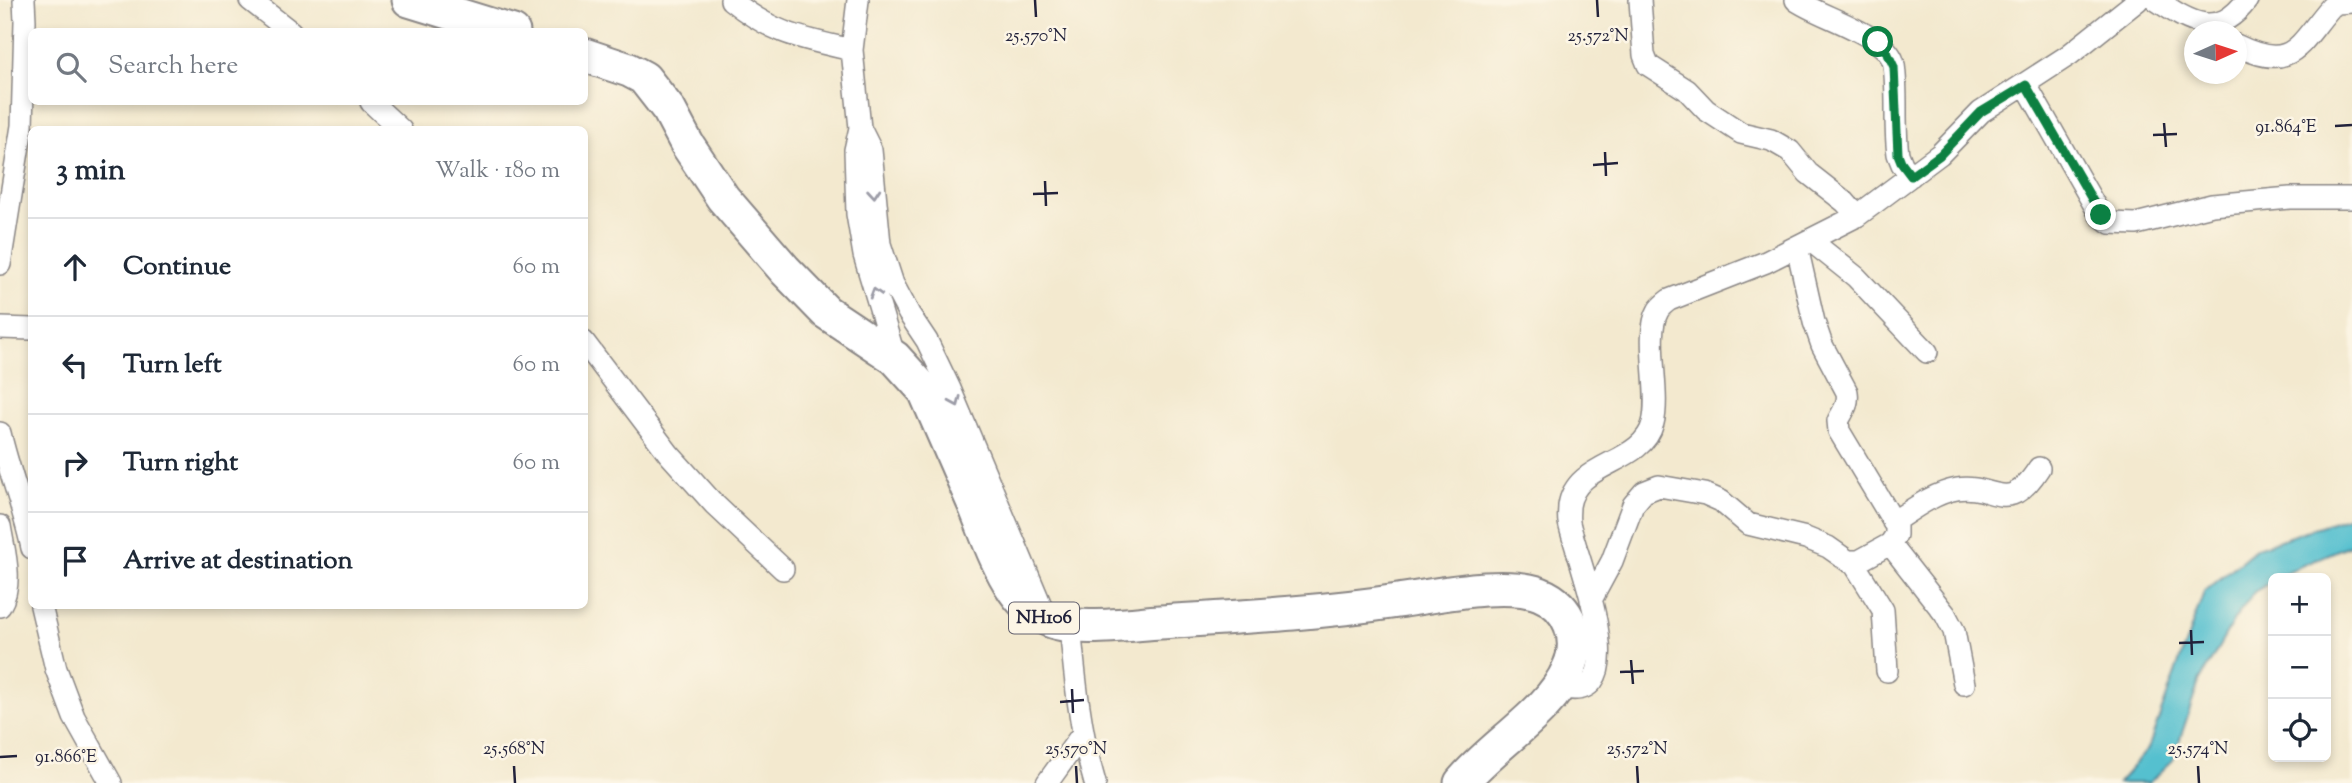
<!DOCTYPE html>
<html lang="en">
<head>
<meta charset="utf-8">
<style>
	:root { --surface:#fff; --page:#f6f6f7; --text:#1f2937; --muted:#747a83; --line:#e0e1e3 }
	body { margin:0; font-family:"Sorts Mill Goudy",serif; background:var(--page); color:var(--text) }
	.controls { position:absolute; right:21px; bottom:21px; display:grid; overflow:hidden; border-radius:10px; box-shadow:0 4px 10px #0003 }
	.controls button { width:63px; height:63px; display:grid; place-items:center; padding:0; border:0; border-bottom:2px solid var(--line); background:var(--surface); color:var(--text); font:35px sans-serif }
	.compass { position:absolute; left:2184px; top:21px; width:63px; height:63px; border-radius:50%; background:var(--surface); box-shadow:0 4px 10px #0003; rotate:87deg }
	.stop { position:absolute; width:21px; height:21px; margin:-16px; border:5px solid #0b8043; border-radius:50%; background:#fff }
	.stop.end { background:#0b8043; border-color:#fff; box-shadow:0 2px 7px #0008 }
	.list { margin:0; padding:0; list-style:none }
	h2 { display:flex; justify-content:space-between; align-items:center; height:91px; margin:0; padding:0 28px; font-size:30px }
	h2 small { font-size:23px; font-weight:400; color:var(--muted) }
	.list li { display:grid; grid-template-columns:46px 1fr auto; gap:21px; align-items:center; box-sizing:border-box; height:98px; padding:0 28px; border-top:2px solid var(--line) }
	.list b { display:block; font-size:26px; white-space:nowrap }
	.list em { font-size:23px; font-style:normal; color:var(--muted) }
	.icon { flex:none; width:38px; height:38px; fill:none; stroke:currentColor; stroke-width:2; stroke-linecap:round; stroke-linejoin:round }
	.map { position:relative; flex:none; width:2352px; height:783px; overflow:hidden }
	.search { position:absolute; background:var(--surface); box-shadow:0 4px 10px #0003; left:28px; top:28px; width:560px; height:77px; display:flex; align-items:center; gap:18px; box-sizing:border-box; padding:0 24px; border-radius:10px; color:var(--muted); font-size:26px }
	.panel { position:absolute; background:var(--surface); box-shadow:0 4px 10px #0003; left:28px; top:126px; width:560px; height:483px; border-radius:10px }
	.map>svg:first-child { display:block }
	.water { fill:#54c0cf; stroke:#3b7185; stroke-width:2 }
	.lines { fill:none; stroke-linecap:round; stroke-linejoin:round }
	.minor-casing { stroke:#8a8685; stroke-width:24 }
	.trunk-casing { stroke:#8a8685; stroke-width:37 }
	.minor { stroke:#fff; stroke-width:21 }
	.trunk { stroke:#fff; stroke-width:33 }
	.oneway { stroke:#9c9ca7 }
	.route { stroke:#0b8043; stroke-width:9 }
	.ticks { fill:none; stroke:#22223b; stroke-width:2.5 }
	.labels { text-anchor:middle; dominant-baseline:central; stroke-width:5; stroke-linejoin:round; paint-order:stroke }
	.shield { fill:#fcf5e5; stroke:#63616e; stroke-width:2 }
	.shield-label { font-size:19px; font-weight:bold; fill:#22223b }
	.ticks-label { font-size:18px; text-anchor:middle; fill:#22223b; stroke:#fcf5e5; stroke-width:5; stroke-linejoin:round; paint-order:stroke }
</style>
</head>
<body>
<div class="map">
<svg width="2352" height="783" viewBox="0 0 2352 783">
	<rect width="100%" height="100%" fill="#fcf5e5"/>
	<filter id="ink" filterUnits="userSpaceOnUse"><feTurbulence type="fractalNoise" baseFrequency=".0143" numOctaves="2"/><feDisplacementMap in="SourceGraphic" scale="14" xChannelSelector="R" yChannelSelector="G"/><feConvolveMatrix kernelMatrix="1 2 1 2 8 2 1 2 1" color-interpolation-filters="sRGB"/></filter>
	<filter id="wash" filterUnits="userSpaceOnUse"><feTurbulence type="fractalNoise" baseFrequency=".00686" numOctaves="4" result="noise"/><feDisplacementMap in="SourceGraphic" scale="28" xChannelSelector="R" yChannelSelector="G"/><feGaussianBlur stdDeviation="1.57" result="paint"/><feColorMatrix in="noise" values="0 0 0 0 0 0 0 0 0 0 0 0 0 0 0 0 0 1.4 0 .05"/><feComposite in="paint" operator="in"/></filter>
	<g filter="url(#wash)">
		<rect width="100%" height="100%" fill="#f3e9cf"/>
		<path class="water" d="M2352,515V544L2273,578V581L2254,592L2234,620L2199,682L2173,760L2149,783H2118L2148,749L2204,592L2257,548Z"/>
	</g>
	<g filter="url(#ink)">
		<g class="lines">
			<g class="minor-casing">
				<path id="minor" d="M250,0L291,32
					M731,0C773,34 800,38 852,50
					M858,0L852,50L860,128L855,150L857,214L864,255L895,358
					M1640,0L1644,55L1648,65L1687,90L1706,110L1741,133L1771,140L1790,151L1808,173L1845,202L1857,216
					M1796,0C1819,17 1890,35 1894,65C1898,94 1894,124 1898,154L1902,164L1911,176
					M2156,0C2191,23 2217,40 2247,0
					M2236,45C2293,73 2298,45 2331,7L2337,3L2352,2
					M2026,85L2100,215L2110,223L2136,224L2212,205L2290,198H2352
					M371,102L401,130
					M860,128L871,150L880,244L893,284L909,314L927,341L950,389L1045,615
					M1811,241L1856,277L1927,352
					M1797,247L1814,322L1822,345L1847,392C1849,405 1843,411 1838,421L1839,431L1896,526V535L1890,544L1945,614L1954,631L1964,684
					M0,264L22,126L25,21L24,0
					M0,328L32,329
					M584,342L669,454L714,504L783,569
					M0,433C9,472 24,509 32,548
					M1893,522C1913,509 1934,493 1957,489C1995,483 2007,518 2039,468
					M0,526C4,551 14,583 0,606
					M1853,562L1883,610L1887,671
					M1591,600L1612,561L1633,505L1644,492L1659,486L1705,494L1721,501L1748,524L1806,538L1828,547L1848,561H1859L1890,544
					M41,606L56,669L74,717L111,783
					M1070,625C1075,679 1080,732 1095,783
					M1560,687C1641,709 1573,549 1569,522C1568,517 1569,510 1569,506C1576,460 1642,466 1653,423C1661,393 1644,335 1658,311C1660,307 1665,303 1669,300L1766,262L1857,216L1940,154L1981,112L2069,55L2138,0
					M1047,783L1083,733"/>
			</g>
			<g class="trunk-casing">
				<path id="trunk" d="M409,0L513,32
					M584,55L629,70L644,78L669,110L687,144L723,198L785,270L826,312L895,358L925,391C942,430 959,469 976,508C987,535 997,565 1014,590C1022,602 1032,611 1045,618C1073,633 1128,624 1160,622C1239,617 1319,613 1398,601C1435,596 1505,580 1540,594C1570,606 1582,640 1569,668C1551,712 1492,745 1461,783"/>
			</g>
			<use href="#minor" class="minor"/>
			<use href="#trunk" class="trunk"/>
		</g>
		<defs><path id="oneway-chevron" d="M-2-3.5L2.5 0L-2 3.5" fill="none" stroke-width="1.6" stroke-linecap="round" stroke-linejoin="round" transform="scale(1.75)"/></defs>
		<g class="oneway">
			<use href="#oneway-chevron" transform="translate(874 193) rotate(85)"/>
			<use href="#oneway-chevron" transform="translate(875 293) rotate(-107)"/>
			<use href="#oneway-chevron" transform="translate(956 402) rotate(66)"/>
		</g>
	</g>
	<g class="lines" filter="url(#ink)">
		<path class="route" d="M1878,42L1887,52L1894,67L1898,154L1902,164L1911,176L1940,155L1981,112L2026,85L2101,215"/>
	</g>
	<path class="ticks" d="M1035,0L1036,17M1597,0L1598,17M2164,123L2166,147M2335,126L2352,125M2153,135L2177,134M1605,152L1606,176M1593,165L1618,163M1045,181L1046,206M1033,194L1058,193M2191,630L2192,655M2179,643L2204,642M1631,660L1633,684M1620,672L1644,671M1072,689L1073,713M1060,702L1084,700M0,757L17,756M514,766L515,783M1076,766L1077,783M1637,766L1638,783M2198,766L2199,783"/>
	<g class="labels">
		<rect class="shield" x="1009" y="602.5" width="70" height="31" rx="5"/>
		<g class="shield-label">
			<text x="1044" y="618">NH106</text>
		</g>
	</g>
	<g class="ticks-label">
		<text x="1036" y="41">25.570°N</text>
		<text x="1598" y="41">25.572°N</text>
		<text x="2286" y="132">91.864°E</text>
		<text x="514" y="754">25.568°N</text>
		<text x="1076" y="754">25.570°N</text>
		<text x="1637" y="754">25.572°N</text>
		<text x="2198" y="754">25.574°N</text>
		<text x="66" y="762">91.866°E</text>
	</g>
</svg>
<div class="controls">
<button>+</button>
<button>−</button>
<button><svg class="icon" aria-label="locate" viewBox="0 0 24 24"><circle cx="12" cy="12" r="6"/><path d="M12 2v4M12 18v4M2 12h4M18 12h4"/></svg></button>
</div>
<svg class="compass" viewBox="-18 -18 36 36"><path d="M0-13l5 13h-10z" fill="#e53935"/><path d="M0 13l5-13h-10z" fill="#747a83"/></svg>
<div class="stop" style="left:1878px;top:42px"></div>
<div class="stop end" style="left:2101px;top:215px"></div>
<div class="search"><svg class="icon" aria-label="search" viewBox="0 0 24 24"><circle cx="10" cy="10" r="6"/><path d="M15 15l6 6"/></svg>Search here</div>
<section class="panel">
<h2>3 min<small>Walk · 180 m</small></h2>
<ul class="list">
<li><svg class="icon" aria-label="ahead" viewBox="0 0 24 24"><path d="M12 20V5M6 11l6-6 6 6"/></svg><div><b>Continue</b></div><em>60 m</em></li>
<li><svg class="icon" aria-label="left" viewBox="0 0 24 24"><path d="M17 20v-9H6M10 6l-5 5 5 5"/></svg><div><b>Turn left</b></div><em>60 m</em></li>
<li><svg class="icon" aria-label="right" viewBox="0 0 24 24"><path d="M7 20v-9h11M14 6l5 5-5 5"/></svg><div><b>Turn right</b></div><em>60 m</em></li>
<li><svg class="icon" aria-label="arrive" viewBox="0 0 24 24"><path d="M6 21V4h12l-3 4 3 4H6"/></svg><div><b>Arrive at destination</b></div></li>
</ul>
</section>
</div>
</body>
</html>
